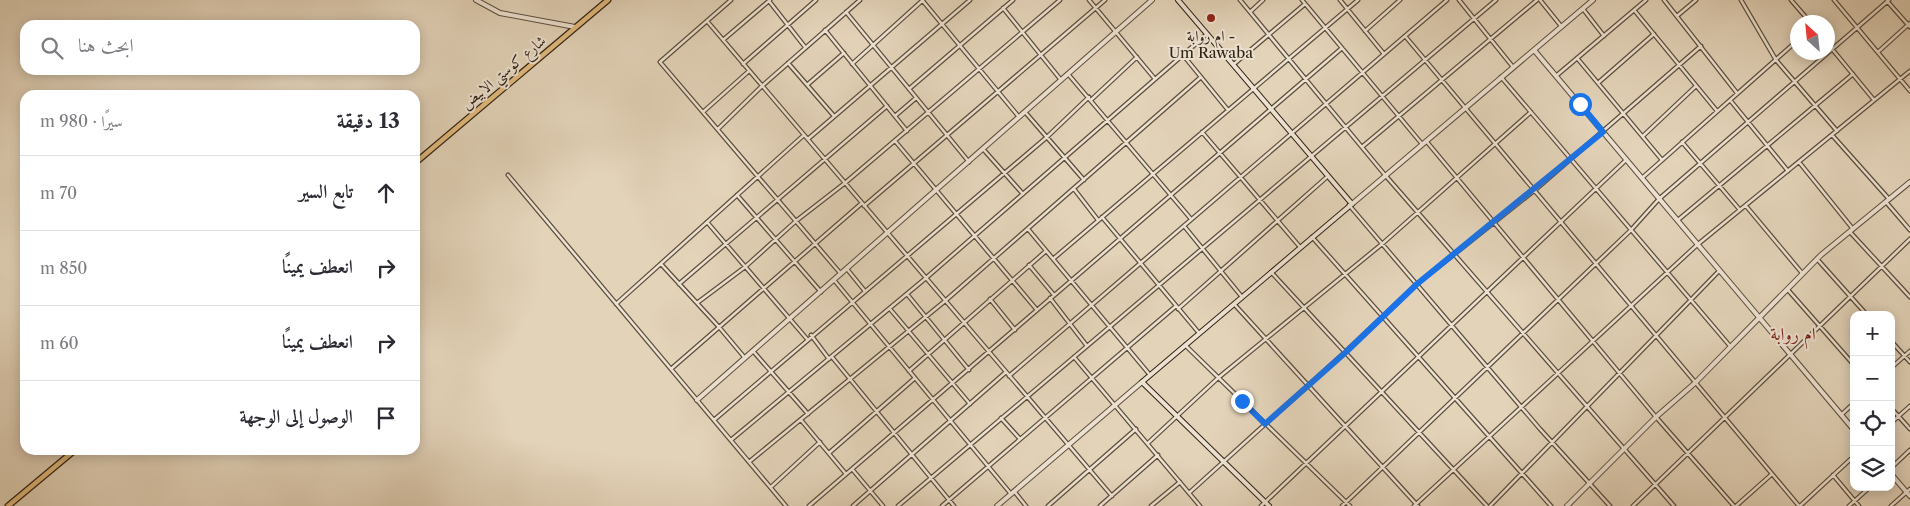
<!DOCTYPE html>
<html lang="ar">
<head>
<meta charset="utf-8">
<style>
	:root { --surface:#fff; --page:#f7f7f7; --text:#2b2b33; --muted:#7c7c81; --line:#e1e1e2 }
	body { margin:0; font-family:"Libre Caslon Text",Amiri,serif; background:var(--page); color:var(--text); direction:rtl }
	.controls { position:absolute; right:15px; bottom:15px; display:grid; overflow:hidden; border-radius:10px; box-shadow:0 2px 12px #0003 }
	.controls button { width:45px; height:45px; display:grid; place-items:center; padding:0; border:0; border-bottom:1px solid var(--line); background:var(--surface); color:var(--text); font:25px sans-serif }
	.compass { position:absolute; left:1790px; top:15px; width:45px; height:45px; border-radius:50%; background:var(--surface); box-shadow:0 2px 12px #0003; rotate:333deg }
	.stop { position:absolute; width:15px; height:15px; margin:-11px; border:4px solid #1a73e8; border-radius:50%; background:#fff }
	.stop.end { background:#1a73e8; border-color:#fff; box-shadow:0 1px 5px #0008 }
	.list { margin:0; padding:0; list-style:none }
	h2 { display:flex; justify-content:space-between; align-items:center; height:65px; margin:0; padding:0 20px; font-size:21px }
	h2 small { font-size:16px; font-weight:400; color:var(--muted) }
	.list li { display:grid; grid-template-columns:32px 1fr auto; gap:15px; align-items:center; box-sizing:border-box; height:75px; padding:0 20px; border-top:1px solid var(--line) }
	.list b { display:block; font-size:19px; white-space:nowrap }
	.list em { font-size:16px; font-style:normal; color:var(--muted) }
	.icon { flex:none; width:28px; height:28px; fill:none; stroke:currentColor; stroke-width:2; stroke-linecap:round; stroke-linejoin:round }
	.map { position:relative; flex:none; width:1910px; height:506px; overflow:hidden; direction:ltr }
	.search { position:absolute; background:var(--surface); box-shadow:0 2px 12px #0003; left:20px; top:20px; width:400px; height:55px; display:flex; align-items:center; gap:12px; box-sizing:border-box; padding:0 18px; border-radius:15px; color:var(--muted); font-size:19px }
	.panel { position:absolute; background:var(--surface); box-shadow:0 2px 12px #0003; left:20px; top:90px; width:400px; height:365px; border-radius:15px; direction:rtl }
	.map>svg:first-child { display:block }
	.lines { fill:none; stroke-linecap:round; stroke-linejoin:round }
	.minor-casing { stroke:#5d4e3c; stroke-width:5 }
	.tertiary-casing { stroke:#5d4e3c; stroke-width:6 }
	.secondary-casing { stroke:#302212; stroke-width:6 }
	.trunk-casing { stroke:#302212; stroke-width:7 }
	.minor { stroke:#ede2d2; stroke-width:2.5 }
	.tertiary { stroke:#ede2d2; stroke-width:4 }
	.secondary { stroke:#ede2d2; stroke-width:4 }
	.trunk { stroke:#e2ba7c; stroke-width:4.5 }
	.route { stroke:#1a73e8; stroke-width:6 }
	.poi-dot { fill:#8f2418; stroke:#ede2d2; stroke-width:2 }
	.labels { text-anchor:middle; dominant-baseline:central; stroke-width:4; stroke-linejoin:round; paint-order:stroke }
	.poi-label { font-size:15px; fill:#302212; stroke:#ede2d2 }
	.street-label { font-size:15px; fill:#302212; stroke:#ede2d2 }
	.quarter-label { font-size:18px; fill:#7a1f14; stroke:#ede2d2 }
</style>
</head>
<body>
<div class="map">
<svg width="1910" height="506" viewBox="0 0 1910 506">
	<rect width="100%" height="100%" fill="#e3d3b9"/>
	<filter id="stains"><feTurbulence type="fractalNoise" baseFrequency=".004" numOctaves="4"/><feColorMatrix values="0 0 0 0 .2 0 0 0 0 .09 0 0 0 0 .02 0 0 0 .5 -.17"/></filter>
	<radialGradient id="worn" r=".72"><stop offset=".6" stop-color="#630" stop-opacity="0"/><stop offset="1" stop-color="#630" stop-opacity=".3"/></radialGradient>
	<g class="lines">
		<g class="minor-casing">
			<path id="minor" d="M731,0L660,62L841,274
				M922,0L1019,117
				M1089,0L1155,79
				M1240,0L1385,175L1674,506
				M1302,0L1422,144
				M1340,0L1384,54
				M1459,0L1513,67
				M1540,0L1561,26
				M1664,0L1737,93
				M1741,0L1776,60L1837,131
				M1791,0L1810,22
				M1834,0L1910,91
				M769,1L805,47
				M1887,1L1910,27
				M1003,8L1061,80
				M1583,9L1604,36
				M1634,10L1717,111
				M846,12L969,162
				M1250,12L1263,0
				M1677,16L1696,0
				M707,21L1112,496
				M825,30L907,131
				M1365,31L1400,0
				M1405,36L1799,506
				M723,40L770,0
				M1828,44L1874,100
				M1878,52L1910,23
				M1183,55L1228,110
				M1577,58L1662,160
				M788,63L834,116
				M743,64L816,0
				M852,64L923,0
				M1234,64L1305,4
				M1068,74L1191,219
				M1556,76L1646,0
				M1501,77L1730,346
				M1598,83L1654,34
				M807,85L844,53
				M909,89L1013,0
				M1091,100L1137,57
				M1730,100L1788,171
				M703,112L749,71
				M1025,112L1084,180
				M895,116L916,98
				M718,129L762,86L860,0
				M1202,132L1300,247
				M1832,135L1889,199
				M1643,136L1696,86
				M808,139L970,0
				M895,141L1037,310
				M1427,142L1656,417L1734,506
				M1682,142L1740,210
				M1362,147L1537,0
				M983,149L1023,194
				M1799,162L1853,229
				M508,175L786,506
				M1642,178L1798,40
				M1074,189L1098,220
				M737,195L821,292
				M1886,202L1910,230
				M1349,205L1540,429L1610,506
				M864,206L1105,0
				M1746,206L1802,273
				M1102,217L1199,333
				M1678,220L1853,74
				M707,222L807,339
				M1184,226L1242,297
				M1028,229L1150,375
				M1850,232L1910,297
				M1312,237L1551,506
				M1053,259L1358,0
				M1817,259L1867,315
				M661,264L719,327L745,358
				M1029,265L1054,295
				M847,269L864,290
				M1271,272L1487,506
				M834,280L1011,494
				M679,284L887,106
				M1788,290L1854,365
				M907,294L969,370
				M1050,298L1087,346
				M990,299L1015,330
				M697,303L745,267L796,221L845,183L1060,0
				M616,304L804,135
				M1234,304L1418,506
				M890,309L970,404
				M1178,309L1328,176
				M811,335L829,359
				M1891,341L1910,362
				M1185,345L1350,506
				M753,351L808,414
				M832,357L954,506
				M1074,357L1200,506
				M1891,368L1910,351
				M671,369L862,203
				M909,371L1046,251
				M1009,376L1447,0
				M1891,408L1910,429
				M1841,415L1854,403
				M1001,418L1020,439
				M714,420L1047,137L1089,97
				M801,420L846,474
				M1891,423L1910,406
				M731,440L926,278L1207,34
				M1148,443L1218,378L1382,244L1531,112
				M829,453L915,378
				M749,462L945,301L1201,77
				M1891,468L1910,450
				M852,469L883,506
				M1833,475L1859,506
				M771,487L820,442
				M1014,491L1026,506
				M1189,493L1345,352L1417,284L1535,190L1701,46
				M809,506L1342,48
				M853,506L1006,372
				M898,506L1496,0
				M942,506L1176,306
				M1048,506L1136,429
				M1100,506L1158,455
				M1151,506L1180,482
				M1261,506L1626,160
				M1342,506L1631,230L1659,199L1889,0
				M1414,506L1697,245L1910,71
				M1490,506L1719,271
				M1633,506L1910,239
				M1736,506L1772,474
				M1800,506L1854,456
				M1849,506L1870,487
				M1891,506L1910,489"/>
		</g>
		<g class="tertiary-casing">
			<path id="tertiary" d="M476,0L500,13L575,27
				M1534,50L1854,430
				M1352,204L1593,0
				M697,400L1152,0
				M1891,474L1910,496
				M997,506L1142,382
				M1567,506L1656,417L1695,383L1821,255L1910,182"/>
		</g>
		<g class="secondary-casing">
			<path id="secondary" d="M1178,0L1352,204L1142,382L1269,506"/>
		</g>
		<g class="trunk-casing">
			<path id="trunk" d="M415,163L608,0
				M8,506L75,450"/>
		</g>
		<use href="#minor" class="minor"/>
		<use href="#tertiary" class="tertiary"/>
		<use href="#secondary" class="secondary"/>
		<use href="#trunk" class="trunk"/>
	</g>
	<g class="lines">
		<path class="route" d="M1242,401L1265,424L1346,352L1417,284L1603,132L1580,104"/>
	</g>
	<circle class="poi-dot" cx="1211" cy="18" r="5"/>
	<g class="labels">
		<g class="poi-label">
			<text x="1211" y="35">ام روابة -<tspan x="1211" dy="17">Um Rawaba</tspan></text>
		</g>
		<g class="street-label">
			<text transform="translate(503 72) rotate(-40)">شارع كوستي الابيض</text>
		</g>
		<g class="quarter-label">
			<text x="1793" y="334">ام روابة</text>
		</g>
	</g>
	<rect width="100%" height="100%" filter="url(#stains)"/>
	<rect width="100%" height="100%" fill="url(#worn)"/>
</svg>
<div class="controls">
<button>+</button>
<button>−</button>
<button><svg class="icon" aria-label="locate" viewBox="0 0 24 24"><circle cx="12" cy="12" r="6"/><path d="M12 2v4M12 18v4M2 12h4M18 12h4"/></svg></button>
<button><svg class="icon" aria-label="layers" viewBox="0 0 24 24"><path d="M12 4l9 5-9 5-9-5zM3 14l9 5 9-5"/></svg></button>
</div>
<svg class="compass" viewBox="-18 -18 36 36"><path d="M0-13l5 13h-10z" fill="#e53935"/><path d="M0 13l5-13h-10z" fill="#7c7c81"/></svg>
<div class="stop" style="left:1580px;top:104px"></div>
<div class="stop end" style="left:1242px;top:401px"></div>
<div class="search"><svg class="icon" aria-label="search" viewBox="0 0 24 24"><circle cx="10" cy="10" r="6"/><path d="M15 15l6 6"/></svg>ابحث هنا</div>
<section class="panel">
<h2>13 دقيقة<small>سيرًا · 980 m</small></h2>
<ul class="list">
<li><svg class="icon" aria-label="ahead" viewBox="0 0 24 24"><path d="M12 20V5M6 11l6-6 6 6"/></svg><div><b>تابع السير</b></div><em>70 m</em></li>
<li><svg class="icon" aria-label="right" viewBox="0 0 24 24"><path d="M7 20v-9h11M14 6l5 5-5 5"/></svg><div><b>انعطف يمينًا</b></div><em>850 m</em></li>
<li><svg class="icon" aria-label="right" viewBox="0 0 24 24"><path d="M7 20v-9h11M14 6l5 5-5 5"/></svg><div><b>انعطف يمينًا</b></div><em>60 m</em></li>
<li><svg class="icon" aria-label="arrive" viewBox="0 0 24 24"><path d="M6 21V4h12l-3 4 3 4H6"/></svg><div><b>الوصول إلى الوجهة</b></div></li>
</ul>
</section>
</div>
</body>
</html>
